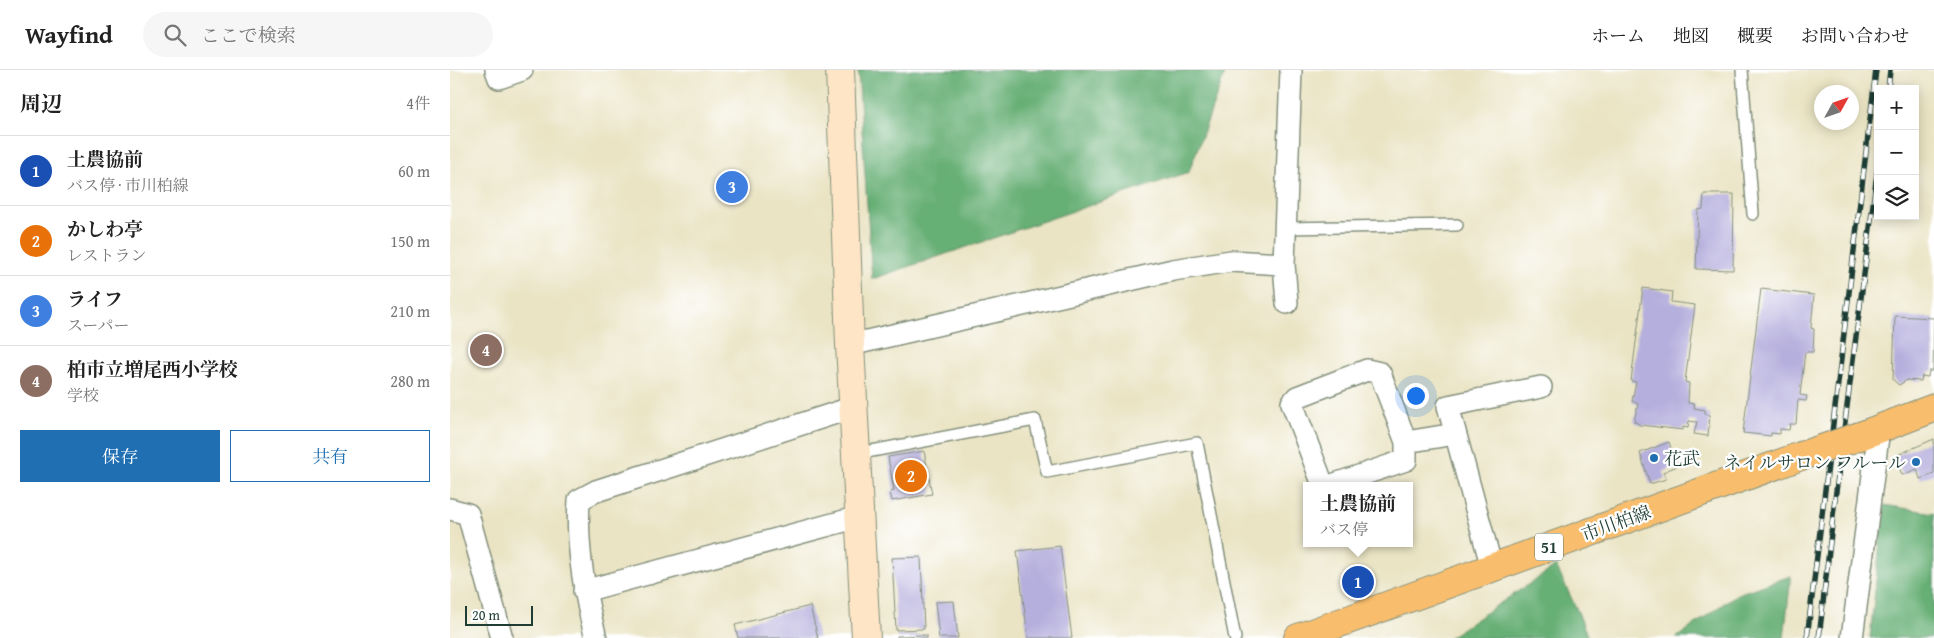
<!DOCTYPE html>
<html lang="ja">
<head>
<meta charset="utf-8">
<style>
	:root { --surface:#fff; --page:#f6f6f6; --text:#222; --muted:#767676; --line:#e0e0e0; --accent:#1f6fb2 }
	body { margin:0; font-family:"Gentium Book Plus","Noto Serif JP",serif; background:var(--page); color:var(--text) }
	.controls { position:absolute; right:15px; top:15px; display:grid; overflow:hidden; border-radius:0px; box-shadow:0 2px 12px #0003 }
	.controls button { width:45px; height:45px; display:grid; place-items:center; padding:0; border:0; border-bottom:1px solid var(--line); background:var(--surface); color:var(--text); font:25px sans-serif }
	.compass { position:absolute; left:1364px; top:15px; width:45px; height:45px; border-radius:50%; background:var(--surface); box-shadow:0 2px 12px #0003; rotate:50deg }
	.scale { position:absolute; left:15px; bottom:12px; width:68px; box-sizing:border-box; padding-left:5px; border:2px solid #1f3d34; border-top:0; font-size:14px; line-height:18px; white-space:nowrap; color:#1f3d34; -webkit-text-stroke:4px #fff; paint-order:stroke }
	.you { position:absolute; left:965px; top:325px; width:18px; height:18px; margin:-12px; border:4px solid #fff; border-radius:50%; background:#1a73e8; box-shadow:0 0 0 8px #1a73e833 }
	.badge { display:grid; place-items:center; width:32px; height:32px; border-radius:50%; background:var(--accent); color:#fff; font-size:16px; font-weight:700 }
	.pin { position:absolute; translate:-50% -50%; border:2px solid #fff; box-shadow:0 1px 5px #0006 }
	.popup { position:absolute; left:853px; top:412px; width:110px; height:65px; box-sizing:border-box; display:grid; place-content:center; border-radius:0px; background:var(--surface); filter:drop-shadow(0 1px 4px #0005); font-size:16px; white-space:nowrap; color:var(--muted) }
	.popup b { font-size:19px; color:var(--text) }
	.popup::after { content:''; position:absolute; left:50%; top:100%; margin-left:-10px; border:10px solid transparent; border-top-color:var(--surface) }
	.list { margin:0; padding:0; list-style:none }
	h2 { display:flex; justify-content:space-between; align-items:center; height:65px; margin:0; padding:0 20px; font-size:21px }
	h2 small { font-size:16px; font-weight:400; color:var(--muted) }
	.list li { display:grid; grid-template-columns:32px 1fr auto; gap:15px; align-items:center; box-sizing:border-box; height:70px; padding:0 20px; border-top:1px solid var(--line) }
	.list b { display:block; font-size:19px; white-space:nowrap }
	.list p { margin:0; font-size:16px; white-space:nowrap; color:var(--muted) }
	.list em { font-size:16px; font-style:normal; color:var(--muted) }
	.actions { display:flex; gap:10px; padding:15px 20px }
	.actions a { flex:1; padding:11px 0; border:1px solid var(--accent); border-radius:0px; text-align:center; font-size:18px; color:var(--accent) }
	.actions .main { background:var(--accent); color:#fff }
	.icon { flex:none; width:28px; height:28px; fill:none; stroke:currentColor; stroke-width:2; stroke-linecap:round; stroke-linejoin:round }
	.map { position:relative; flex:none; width:1484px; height:568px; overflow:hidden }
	header { display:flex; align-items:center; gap:30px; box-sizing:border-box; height:70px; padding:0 25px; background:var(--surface); border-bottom:1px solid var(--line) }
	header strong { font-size:24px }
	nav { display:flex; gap:28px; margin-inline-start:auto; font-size:18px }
	.search { width:350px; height:45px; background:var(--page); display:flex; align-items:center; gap:12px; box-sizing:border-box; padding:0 18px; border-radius:28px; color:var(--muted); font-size:19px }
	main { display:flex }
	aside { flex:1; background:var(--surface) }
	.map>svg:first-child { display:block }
	.forest { fill:#66af75; stroke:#427654 }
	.building { fill:#b5afdd }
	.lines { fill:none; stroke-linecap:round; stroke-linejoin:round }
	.lane-casing { stroke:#84907c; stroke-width:14 }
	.street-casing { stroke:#84907c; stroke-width:24 }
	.secondary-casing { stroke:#84907c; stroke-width:30 }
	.primary-casing { stroke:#84907c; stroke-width:30 }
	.lane { stroke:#fff; stroke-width:11 }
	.street { stroke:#fff; stroke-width:21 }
	.secondary { stroke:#fde5c5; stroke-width:28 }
	.primary { stroke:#f9be6d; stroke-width:28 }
	.rail-casing { stroke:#1f3d34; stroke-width:5.5 }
	.rail { stroke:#fff; stroke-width:4; stroke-dasharray:11; stroke-linecap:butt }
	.primary-bridge-casing { stroke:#84907c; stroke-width:30; stroke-linecap:butt }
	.primary-bridge { stroke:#f9be6d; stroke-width:28 }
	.poi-dot { fill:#1f6fb2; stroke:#fff; stroke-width:2 }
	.labels { text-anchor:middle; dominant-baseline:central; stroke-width:4.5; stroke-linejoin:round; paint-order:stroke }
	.shield { fill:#fff; stroke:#627771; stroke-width:1 }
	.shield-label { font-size:16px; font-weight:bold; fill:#1f3d34 }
	.poi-label { font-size:18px; fill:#1f3d34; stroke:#fff; text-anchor:start }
	.street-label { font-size:18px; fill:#1f3d34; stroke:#fff }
</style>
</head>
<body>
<header>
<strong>Wayfind</strong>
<div class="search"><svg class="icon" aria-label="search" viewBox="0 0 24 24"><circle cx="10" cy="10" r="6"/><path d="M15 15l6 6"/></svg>ここで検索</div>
<nav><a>ホーム</a><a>地図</a><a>概要</a><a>お問い合わせ</a></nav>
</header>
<main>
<aside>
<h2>周辺<small>4件</small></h2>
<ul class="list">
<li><span class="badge" style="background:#1a4fb4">1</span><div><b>土農協前</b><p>バス停 · 市川柏線</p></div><em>60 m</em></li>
<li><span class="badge" style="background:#e8710a">2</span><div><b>かしわ亭</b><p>レストラン</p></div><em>150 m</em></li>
<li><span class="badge" style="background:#3f7fe0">3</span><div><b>ライフ</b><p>スーパー</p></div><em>210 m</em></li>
<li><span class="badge" style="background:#8d6e63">4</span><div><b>柏市立増尾西小学校</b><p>学校</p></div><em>280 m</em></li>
</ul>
<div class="actions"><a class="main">保存</a><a>共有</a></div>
</aside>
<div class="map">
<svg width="1484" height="568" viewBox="0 0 1484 568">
	<rect width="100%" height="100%" fill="#fff"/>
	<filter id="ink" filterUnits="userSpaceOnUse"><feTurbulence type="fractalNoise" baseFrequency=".02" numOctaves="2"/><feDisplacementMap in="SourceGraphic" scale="10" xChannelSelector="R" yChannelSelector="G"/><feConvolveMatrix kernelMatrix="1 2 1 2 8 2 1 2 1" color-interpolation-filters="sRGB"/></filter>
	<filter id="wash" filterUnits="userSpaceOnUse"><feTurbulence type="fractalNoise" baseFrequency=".0096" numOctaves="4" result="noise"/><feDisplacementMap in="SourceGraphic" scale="20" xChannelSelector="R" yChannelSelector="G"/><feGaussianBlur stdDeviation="1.12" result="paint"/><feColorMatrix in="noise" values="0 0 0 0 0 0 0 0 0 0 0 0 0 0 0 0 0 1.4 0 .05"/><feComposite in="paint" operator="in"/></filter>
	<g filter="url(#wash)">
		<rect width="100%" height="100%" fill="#eae4c4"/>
		<path class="forest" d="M408,0H776L739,102L422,209Z
			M1434,435L1484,443V568H1420Z
			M1106,496L1128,542L1138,568H998Z
			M1341,506L1334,568H1226L1287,524Z"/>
		<g id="blocks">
			<path class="building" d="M1254,124H1284L1283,200L1246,199L1248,140L1253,139Z
				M1193,218L1222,222L1221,232L1245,235L1235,312L1239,313L1238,333L1245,334L1244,338L1255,340V344L1260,345L1258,366L1244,364L1247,352L1239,351L1238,358L1233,357V360L1190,355L1184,351L1188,334L1182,331L1186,312L1181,311Z
				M1311,219L1364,225L1361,258L1364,259L1363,282H1355L1350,325L1357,326L1356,331L1348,330L1346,354H1340L1339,360L1330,359V364L1321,363V366L1293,363Z
				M1445,246L1484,248L1483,301H1479L1478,307L1472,306L1471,311L1457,310L1449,315L1443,310Z
				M1484,369V404L1470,409L1467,399L1452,405L1445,386Z
				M1219,372L1227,396L1213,402L1216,409L1200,414L1190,383Z
				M474,381L482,424L442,431L440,422L444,421L438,387Z
				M610,476L622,568H578L567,481Z
				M471,487L474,559L446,560L442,488Z
				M504,531L508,568H489L485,532Z
				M360,536L368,568H288L285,555Z
				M477,565V568H447V566Z"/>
		</g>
	</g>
	<g filter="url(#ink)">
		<use href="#blocks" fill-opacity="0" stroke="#84907c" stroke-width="1"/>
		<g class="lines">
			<g class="lane-casing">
				<path id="lane" d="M1292,0L1303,144
					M835,158L1007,155
					M406,384L585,350L597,402L747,373L785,568"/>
			</g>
			<g class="street-casing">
				<path id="street" d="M46,0L49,8L72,0
					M837,233L834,194L841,0
					M400,275L723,200L781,191L834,194
					M956,372L1005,364
					M876,416L873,415L842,333L847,327L917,300L930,303L956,372V390L879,416
					M0,439L18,444L52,568
					M1042,498L998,336L1091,317
					M134,521L409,447
					M146,568C134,523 126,477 129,430L146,421L404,337
					M1402,568L1429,359"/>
			</g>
			<g class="secondary-casing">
				<path id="secondary" d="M390,0L400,275L416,568"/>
			</g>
			<g class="primary-casing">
				<path id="primary" d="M1410,366L1484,338
					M848,568L1351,386"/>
			</g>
			<use href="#lane" class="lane"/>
			<use href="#street" class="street"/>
			<use href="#secondary" class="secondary"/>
			<use href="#primary" class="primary"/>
			<g class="rail-casing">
				<path id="rail" d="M1438,19L1440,0
					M1357,568L1426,0
					M1369,568L1384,437L1428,96"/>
			</g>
			<use href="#rail" class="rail"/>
			<g class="primary-bridge-casing">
				<path id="primary-bridge" d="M1351,386L1410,366"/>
			</g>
			<use href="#primary-bridge" class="primary-bridge"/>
		</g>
	</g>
	<g class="poi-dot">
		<circle cx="1204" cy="388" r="5"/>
		<circle cx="1466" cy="392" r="5"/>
	</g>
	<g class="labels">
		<rect class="shield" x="1085" y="463.5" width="28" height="27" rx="4"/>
		<g class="shield-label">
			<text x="1099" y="477">51</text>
		</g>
		<g class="poi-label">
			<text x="1214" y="388">花武</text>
			<text x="1456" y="392" text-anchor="end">ネイルサロン フルール</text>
		</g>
		<g class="street-label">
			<text transform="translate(1166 453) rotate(-20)">市川柏線</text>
		</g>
	</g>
</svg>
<div class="controls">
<button>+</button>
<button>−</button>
<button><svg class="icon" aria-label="layers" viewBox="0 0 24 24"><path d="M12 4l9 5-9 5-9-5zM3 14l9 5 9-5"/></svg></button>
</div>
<svg class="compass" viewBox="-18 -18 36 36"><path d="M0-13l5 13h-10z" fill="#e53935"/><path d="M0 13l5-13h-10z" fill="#767676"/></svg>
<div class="scale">20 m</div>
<div class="you"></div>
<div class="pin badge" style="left:908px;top:512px;background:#1a4fb4">1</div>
<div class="popup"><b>土農協前</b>バス停</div>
<div class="pin badge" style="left:461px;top:406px;background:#e8710a">2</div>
<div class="pin badge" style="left:282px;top:117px;background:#3f7fe0">3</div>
<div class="pin badge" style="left:36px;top:280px;background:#8d6e63">4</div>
</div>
</main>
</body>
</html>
